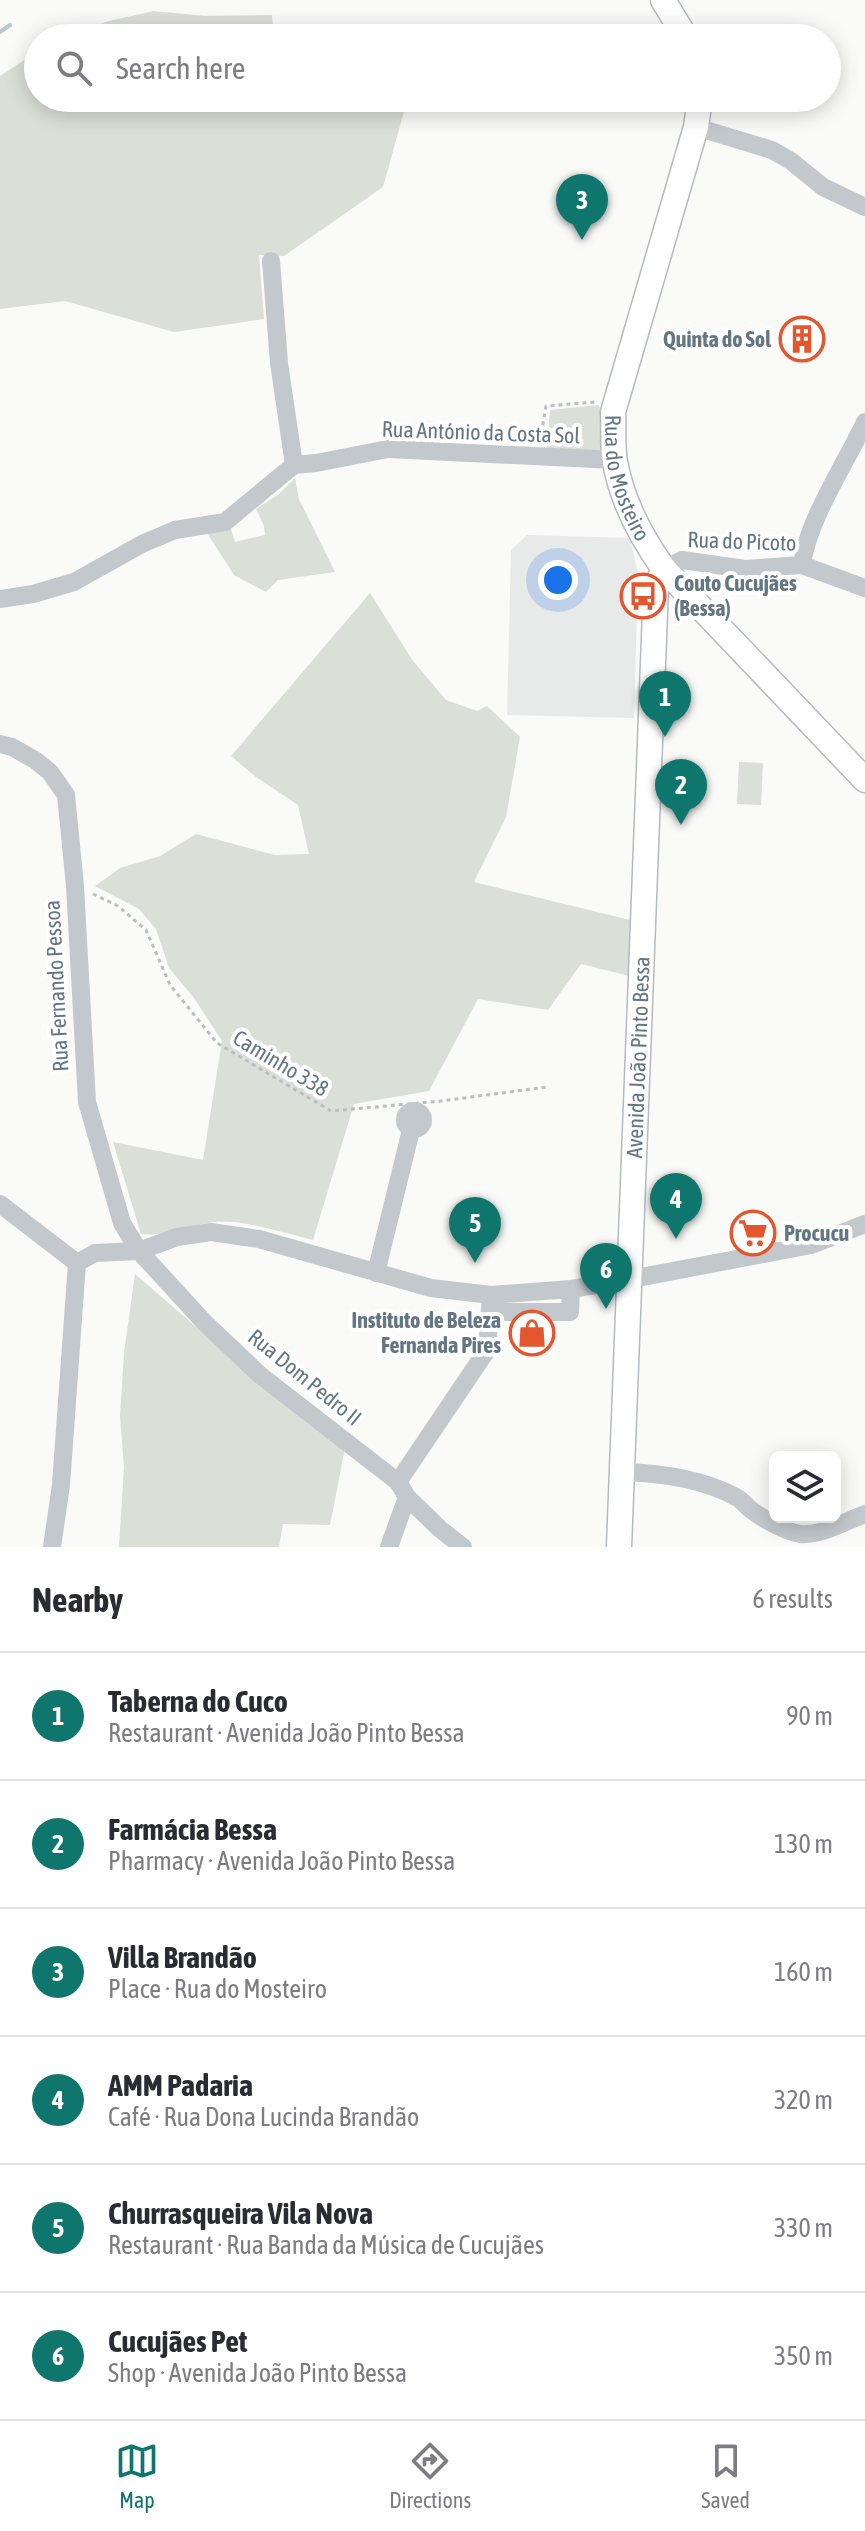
<!DOCTYPE html>
<html lang="en">
<head>
<meta charset="utf-8">
<style>
	:root { --surface:#fff; --page:#f7f7f7; --text:#2b2b33; --muted:#7c7c81; --line:#e1e1e2; --accent:#0f766e }
	body { margin:0; font-family:"Asap Condensed",sans-serif; background:var(--page); color:var(--text) }
	.controls { position:absolute; right:24px; bottom:24px; display:grid; overflow:hidden; border-radius:12px; box-shadow:0 4px 20px #0003 }
	.controls button { width:72px; height:72px; display:grid; place-items:center; padding:0; border:0; border-bottom:2px solid var(--line); background:var(--surface); color:var(--text); font:40px sans-serif }
	.you { position:absolute; left:558px; top:580px; width:28px; height:28px; margin:-20px; border:6px solid #fff; border-radius:50%; background:#1a73e8; box-shadow:0 0 0 12px #1a73e833 }
	.badge { display:grid; place-items:center; width:52px; height:52px; border-radius:50%; background:var(--accent); color:#fff; font-size:26px; font-weight:700 }
	.pin { position:absolute; translate:-50% -66px; filter:drop-shadow(0 2px 4px #0008) }
	.pin::after { content:''; position:absolute; top:42px; width:28px; height:24px; background:inherit; clip-path:polygon(0 0,100% 0,50% 100%) }
	.list { margin:0; padding:0; list-style:none }
	h2 { display:flex; justify-content:space-between; align-items:center; height:104px; margin:0; padding:0 32px; font-size:34px }
	h2 small { font-size:26px; font-weight:400; color:var(--muted) }
	.list li { display:grid; grid-template-columns:52px 1fr auto; gap:24px; align-items:center; box-sizing:border-box; height:128px; padding:0 32px; border-top:2px solid var(--line) }
	.list b { display:block; font-size:30px; white-space:nowrap }
	.list p { margin:0; font-size:26px; white-space:nowrap; color:var(--muted) }
	.list em { font-size:26px; font-style:normal; color:var(--muted) }
	.icon { flex:none; width:44px; height:44px; fill:none; stroke:currentColor; stroke-width:2; stroke-linecap:round; stroke-linejoin:round }
	.map { position:relative; flex:none; width:865px; height:1547px; overflow:hidden }
	.search { position:absolute; background:var(--surface); box-shadow:0 4px 20px #0003; left:24px; right:24px; top:24px; height:88px; display:flex; align-items:center; gap:20px; box-sizing:border-box; padding:0 28px; border-radius:44px; color:var(--muted); font-size:30px }
	.sheet { height:872px; background:var(--surface) }
	nav { display:flex; justify-content:space-around; align-items:center; box-sizing:border-box; height:112px; border-top:2px solid var(--line); background:var(--surface); font-size:22px; color:var(--muted) }
	nav a { display:grid; justify-items:center; gap:4px }
	nav .on { color:var(--accent) }
	.map>svg:first-child { display:block }
	.built { fill:#e8e9e9 }
	.green { fill:#dadfd7 }
	.lines { fill:none; stroke-linecap:round; stroke-linejoin:round }
	.stream { stroke:#bbc7cb; stroke-width:4 }
	.major-casing { stroke:#b5babe; stroke-width:27 }
	.path { stroke:#bbbfc2; stroke-width:3; stroke-dasharray:4 4; stroke-linecap:butt }
	.minor { stroke:#c3c8cc; stroke-width:18 }
	.major { stroke:#fff; stroke-width:24 }
	.labels { text-anchor:middle; dominant-baseline:central; stroke-width:8; stroke-linejoin:round; paint-order:stroke }
	.poi-label { font-size:22px; font-weight:bold; fill:#657683; stroke:#fff; text-anchor:end }
	.street-label { font-size:22px; fill:#657683; stroke:#fff }
</style>
</head>
<body>
<div class="map">
<svg width="865" height="1547" viewBox="0 0 865 1547">
	<rect width="100%" height="100%" fill="#fafaf8"/>
	<path class="built" d="M527,535L630,538L638,573L634,718L507,715L511,550Z"/>
	<path class="green" d="M153,11L205,16L272,15L274,38H68L105,22Z
		M38,51V98H366L405,108L383,187L284,256L259,255L264,319L174,332L65,301L0,309V76Z
		M598,405L603,412V455L547,450L550,410Z
		M295,478L299,499L335,572L278,580L266,592L234,575L207,533L230,526L235,542L265,535L264,526L256,509L279,494Z
		M370,593L413,661L446,700L477,711L487,706L520,737L506,817L474,882L630,920L629,976L581,964L548,1010L478,999L429,1091L354,1104L313,1240C284,1233 243,1219 214,1222C190,1225 166,1237 141,1234L113,1142L203,1160L222,1041L194,998L169,968L156,929L139,909L95,886L120,868L160,856L196,834L275,855L309,854L298,805L256,777L231,756Z
		M739,762L763,763L761,805L737,804Z
		M135,1274L246,1370L345,1448L330,1525L283,1524L279,1547H119L124,1467L120,1416L124,1353Z"/>
	<g class="lines">
		<path class="stream" d="M0,32L10,25"/>
		<g class="major-casing">
			<g id="major">
				<path d="M663,0L686,38"/>
				<path id="s1" d="M700,98L696,127L613,412C614,428 612,446 615,462C622,501 641,537 664,569L865,780"/>
				<path id="s2" d="M619,1547L656,586L664,569"/>
			</g>
		</g>
		<path class="path" d="M540,441L546,406L595,402
			M93,894L118,906L146,930L170,985L217,1043L331,1111L441,1101L547,1087"/>
		<path class="minor" d="M696,127L772,150L791,161L823,187L865,207
			M271,261L279,363L294,465
			M802,565C807,521 846,463 865,422
			M664,569L682,560L745,569L802,565L865,588
			M0,599L33,594L74,582L142,544L175,530L225,522L294,465L316,463L388,449L615,460
			M0,744L12,747L35,760L50,772L66,795L75,886L87,1102L122,1223L139,1251L205,1323L260,1375L398,1482L407,1497L389,1547
			M405 1120a9 9 0 1 1 18 0a9 9 0 1 1-18 0Z
			M0,1204L77,1263
			M376,1273L411,1130
			M490,1312H570L571,1289
			M622,1472C660,1473 701,1478 736,1497C742,1500 745,1505 750,1509C763,1519 784,1531 800,1534C821,1536 846,1521 865,1514
			M398,1482L487,1350L491,1295
			M407,1497L440,1529L463,1547
			M52,1547L61,1485L77,1263L95,1253L139,1251L177,1237L211,1232L259,1239L431,1288L491,1295L571,1289L631,1279L811,1245L865,1224"/>
		<use href="#major" class="major"/>
	</g>
	<defs>
		<g id="building-ring" transform="scale(2.3)"><circle r="9.5" fill="#fff" stroke="#e4572e" stroke-width="1.5"/><path d="M-4-6H4V6H1V3H-1V6H-4ZM-2.5-4.3h1.7v1.8h-1.7ZM.8-4.3h1.7v1.8H.8ZM-2.5-1h1.7V.8h-1.7ZM.8-1h1.7V.8H.8Z" fill="#e4572e"/></g>
		<g id="bus-ring" transform="scale(2.3)"><circle r="9.5" fill="#fff" stroke="#e4572e" stroke-width="1.5"/><path d="M-5-6H5V4H4V6H2V4H-2V6H-4V4H-5ZM-3.5-4V0h7V-4ZM-3.5 1.2v1.5H-2V1.2ZM2 1.2v1.5H3.5V1.2Z" fill="#e4572e"/></g>
		<g id="supermarket-ring" transform="scale(2.3)"><circle r="9.5" fill="#fff" stroke="#e4572e" stroke-width="1.5"/><path d="M-6-5.5h2.5l.6 2H6L4.5 2H-2.5L-4.4-4H-6ZM-1.5 3.2a1.3 1.3 0 1 0 .1 0ZM3 3.2a1.3 1.3 0 1 0 .1 0Z" fill="#e4572e"/></g>
		<g id="shop-ring" transform="scale(2.3)"><circle r="9.5" fill="#fff" stroke="#e4572e" stroke-width="1.5"/><path d="M-5-2.5h2.3a2.7 3.5 0 0 1 5.4 0H5L5.5 6h-11ZM-1.5-2.5h3a1.5 2.3 0 0 0-3 0Z" fill="#e4572e"/></g>
	</defs>
	<g fill-rule="evenodd">
		<use href="#building-ring" x="802" y="339"/>
		<use href="#bus-ring" x="643" y="596"/>
		<use href="#supermarket-ring" x="753" y="1233"/>
		<use href="#shop-ring" x="532" y="1333"/>
	</g>
	<g class="labels">
		<g class="poi-label">
			<text x="771" y="339">Quinta do Sol</text>
			<text x="674" y="583" text-anchor="start">Couto Cucujães<tspan x="674" dy="25">(Bessa)</tspan></text>
			<text x="784" y="1233" text-anchor="start">Procucu</text>
			<text x="501" y="1320">Instituto de Beleza<tspan x="501" dy="25">Fernanda Pires</tspan></text>
		</g>
		<g class="street-label">
			<text transform="translate(481 432) rotate(2)">Rua António da Costa Sol</text>
			<text stroke="none"><textPath href="#s1" startOffset="394">Rua do Mosteiro</textPath></text>
			<text transform="translate(742 541) rotate(2)">Rua do Picoto</text>
			<text transform="translate(56 986) rotate(-93)">Rua Fernando Pessoa</text>
			<text stroke="none"><textPath href="#s2" startOffset="490">Avenida João Pinto Bessa</textPath></text>
			<text transform="translate(281 1063) rotate(31)">Caminho 338</text>
			<text transform="translate(305 1377) rotate(39)">Rua Dom Pedro II</text>
		</g>
	</g>
</svg>
<div class="controls">
<button><svg class="icon" aria-label="layers" viewBox="0 0 24 24"><path d="M12 4l9 5-9 5-9-5zM3 14l9 5 9-5"/></svg></button>
</div>
<div class="you"></div>
<div class="pin badge" style="left:665px;top:737px">1</div>
<div class="pin badge" style="left:681px;top:825px">2</div>
<div class="pin badge" style="left:582px;top:240px">3</div>
<div class="pin badge" style="left:676px;top:1239px">4</div>
<div class="pin badge" style="left:475px;top:1263px">5</div>
<div class="pin badge" style="left:606px;top:1309px">6</div>
<div class="search"><svg class="icon" aria-label="search" viewBox="0 0 24 24"><circle cx="10" cy="10" r="6"/><path d="M15 15l6 6"/></svg>Search here</div>
</div>
<section class="sheet">
<h2>Nearby<small>6 results</small></h2>
<ul class="list">
<li><span class="badge">1</span><div><b>Taberna do Cuco</b><p>Restaurant · Avenida João Pinto Bessa</p></div><em>90 m</em></li>
<li><span class="badge">2</span><div><b>Farmácia Bessa</b><p>Pharmacy · Avenida João Pinto Bessa</p></div><em>130 m</em></li>
<li><span class="badge">3</span><div><b>Villa Brandão</b><p>Place · Rua do Mosteiro</p></div><em>160 m</em></li>
<li><span class="badge">4</span><div><b>AMM Padaria</b><p>Café · Rua Dona Lucinda Brandão</p></div><em>320 m</em></li>
<li><span class="badge">5</span><div><b>Churrasqueira Vila Nova</b><p>Restaurant · Rua Banda da Música de Cucujães</p></div><em>330 m</em></li>
<li><span class="badge">6</span><div><b>Cucujães Pet</b><p>Shop · Avenida João Pinto Bessa</p></div><em>350 m</em></li>
</ul>
</section>
<nav>
<a class="on"><svg class="icon" aria-label="map" viewBox="0 0 24 24"><path d="M3 6l6-2 6 2 6-2v14l-6 2-6-2-6 2zM9 4v14M15 6v14"/></svg>Map</a>
<a><svg class="icon" aria-label="directions" viewBox="0 0 24 24"><path d="M12 3l9 9-9 9-9-9zM9 14v-3h6M13 9l2 2-2 2"/></svg>Directions</a>
<a><svg class="icon" aria-label="saved" viewBox="0 0 24 24"><path d="M7 4h10v16l-5-4-5 4z"/></svg>Saved</a>
</nav>
</body>
</html>
